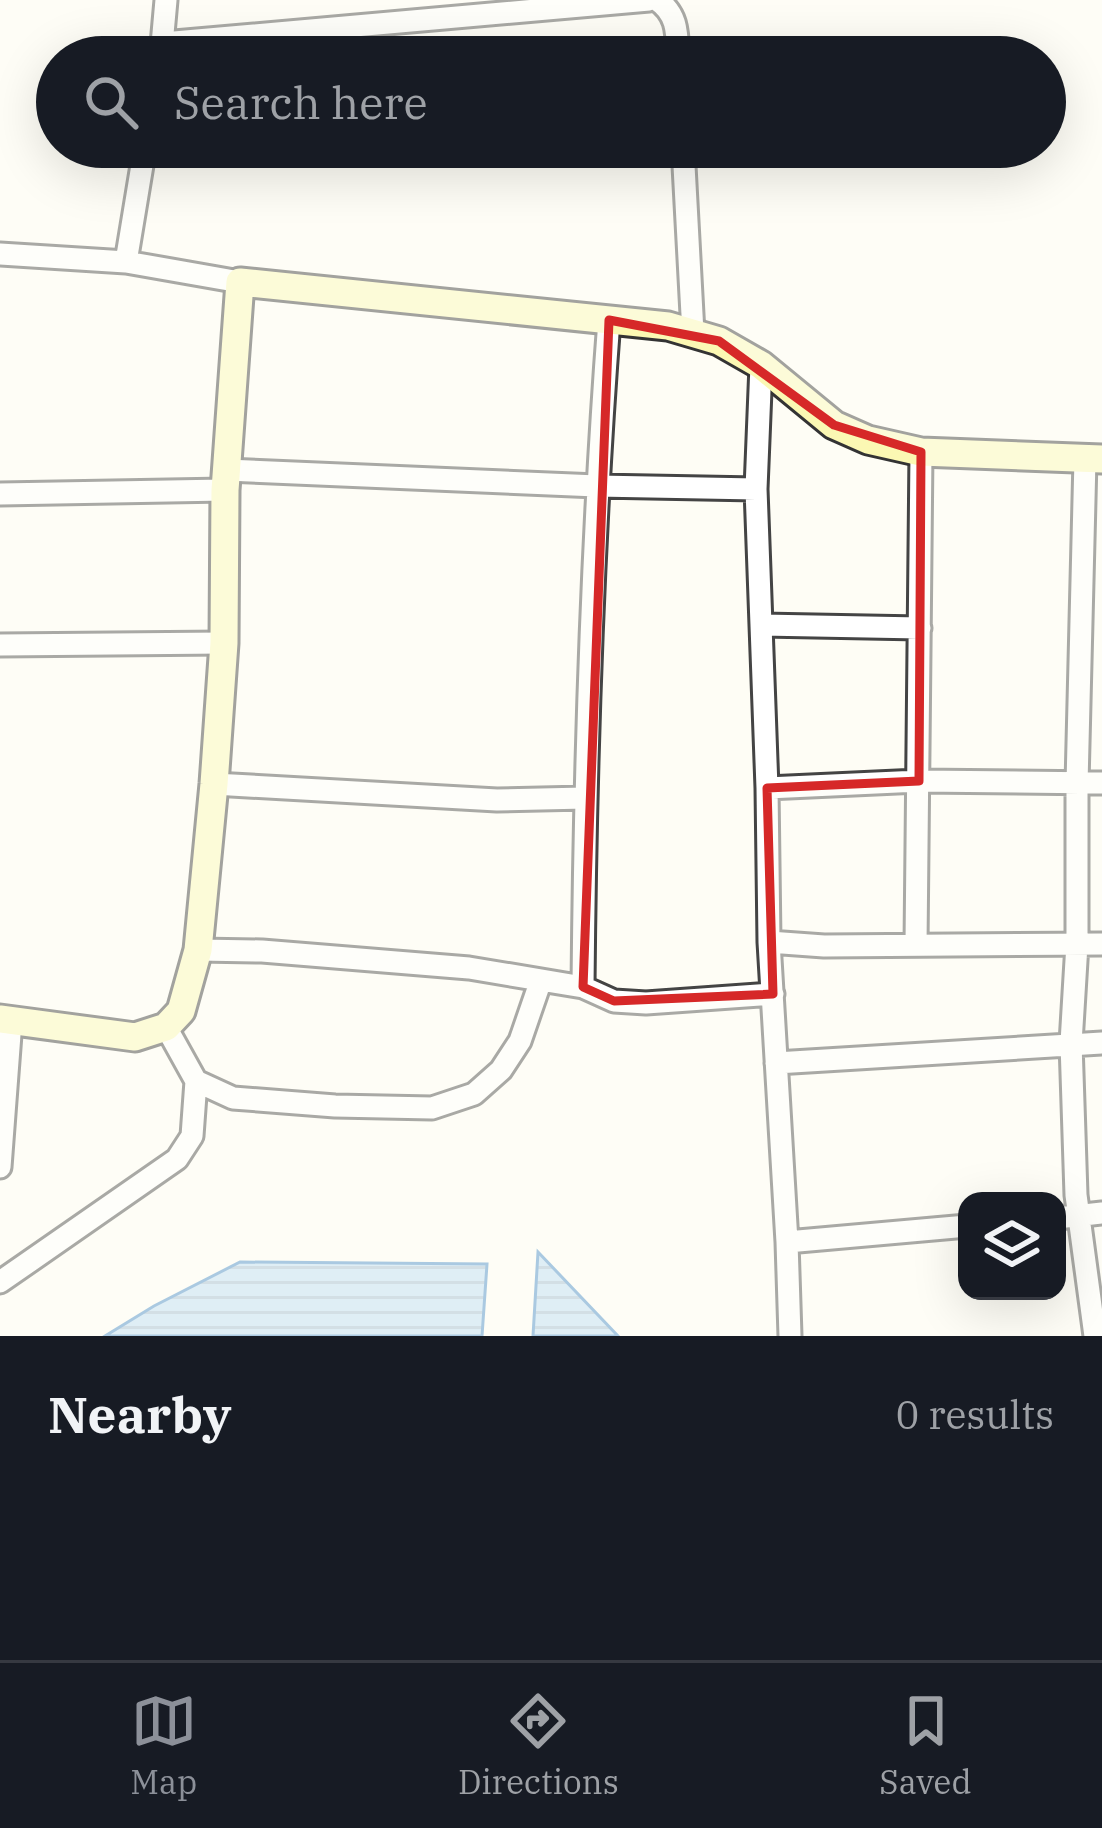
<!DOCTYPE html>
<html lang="en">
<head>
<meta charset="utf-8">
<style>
	:root { --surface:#171b24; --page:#242831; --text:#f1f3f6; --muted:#9ea1a6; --line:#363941; --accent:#8c9099 }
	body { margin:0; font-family:"IBM Plex Serif",serif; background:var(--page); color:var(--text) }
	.controls { position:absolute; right:36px; bottom:36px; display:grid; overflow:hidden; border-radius:24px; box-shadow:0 12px 48px #0002 }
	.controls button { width:108px; height:108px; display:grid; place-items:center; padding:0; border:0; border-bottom:3px solid var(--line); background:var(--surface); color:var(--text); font:60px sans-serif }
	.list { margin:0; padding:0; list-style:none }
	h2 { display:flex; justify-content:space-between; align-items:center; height:156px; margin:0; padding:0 48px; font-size:51px }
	h2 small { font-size:39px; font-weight:400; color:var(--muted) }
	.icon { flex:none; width:66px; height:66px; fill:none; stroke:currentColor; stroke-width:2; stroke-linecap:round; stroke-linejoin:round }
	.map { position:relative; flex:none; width:1102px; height:1336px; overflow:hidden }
	.search { position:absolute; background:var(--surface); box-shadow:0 12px 48px #0002; left:36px; right:36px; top:36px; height:132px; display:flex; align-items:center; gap:30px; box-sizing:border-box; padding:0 42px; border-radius:66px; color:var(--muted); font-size:45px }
	.sheet { height:324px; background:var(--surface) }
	nav { display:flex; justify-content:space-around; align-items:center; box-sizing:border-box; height:168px; border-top:3px solid var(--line); background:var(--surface); font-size:33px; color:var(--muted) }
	nav a { display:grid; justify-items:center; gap:6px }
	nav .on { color:var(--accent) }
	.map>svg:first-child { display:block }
	.water { fill:url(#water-rules); stroke:#468bc7; stroke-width:3 }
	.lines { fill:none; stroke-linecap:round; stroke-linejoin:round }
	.street-casing { stroke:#444; stroke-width:27 }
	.secondary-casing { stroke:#333; stroke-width:33 }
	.street { stroke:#fff; stroke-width:21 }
	.secondary { stroke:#fbf8b3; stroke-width:27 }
	.marked { fill:none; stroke:#d62828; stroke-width:9; stroke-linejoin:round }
</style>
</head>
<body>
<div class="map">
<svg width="1102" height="1336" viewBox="0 0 1102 1336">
	<defs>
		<pattern id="water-rules" width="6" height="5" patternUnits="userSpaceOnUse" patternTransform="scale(3)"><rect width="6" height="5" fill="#bbdbf4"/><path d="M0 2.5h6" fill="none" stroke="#a0bbd0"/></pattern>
	</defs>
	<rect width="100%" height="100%" fill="#fefdf5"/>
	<path class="water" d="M538,1252L618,1336H533Z
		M240,1262L487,1264L482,1336H105L154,1306Z"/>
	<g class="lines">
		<g class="street-casing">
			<path id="street" d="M657,0C678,14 677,34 678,57
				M163,43L649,0
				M161,56L166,0
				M683,147L693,333
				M0,254L126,262L240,282
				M126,262L145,147
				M761,365L756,489L767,788L769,942L787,1242L790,1336
				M1085,459L1077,784V944L1071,1043L1076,1195L1095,1336
				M226,470L597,486L756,489
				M0,494L225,490
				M761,625L920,628
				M0,645L224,643
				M214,784L497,800L585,798
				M767,788L919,781L1102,783
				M769,942L824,946L1102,944
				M916,945L921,452
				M198,950L262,951L469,968L583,987L614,1001L646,1003L773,994
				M583,987C585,764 592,542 609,320
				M166,1027L196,1081L233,1098L335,1106L432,1108L474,1094L501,1070L520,1041L541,980
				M776,1063L1102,1043
				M0,1167L11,1021
				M1057,1218L1102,1213
				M787,1242L967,1226
				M0,1282L177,1159L192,1136L196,1081"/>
		</g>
		<g class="secondary-casing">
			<path id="secondary" d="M0,1019L135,1037L166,1027L181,1011L198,950L214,784L224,643L225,490L240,282L668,326L719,341L761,365L834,425L868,440L921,452L1102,459"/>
		</g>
		<use href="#street" class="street"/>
		<use href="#secondary" class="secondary"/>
	</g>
	<path d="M0 0H1102V1336H0ZM609,320L719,341L834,425L921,452L919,781L767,788L773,994L614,1001L583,987Z" fill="#fefdf5" fill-opacity=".55" fill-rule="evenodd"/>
	<path class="marked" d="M609,320L719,341L834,425L921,452L919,781L767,788L773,994L614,1001L583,987Z"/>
</svg>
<div class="controls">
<button><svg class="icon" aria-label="layers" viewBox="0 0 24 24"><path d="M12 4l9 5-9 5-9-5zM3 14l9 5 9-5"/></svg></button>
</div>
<div class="search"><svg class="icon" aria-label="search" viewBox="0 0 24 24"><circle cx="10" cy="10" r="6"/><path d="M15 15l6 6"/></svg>Search here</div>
</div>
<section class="sheet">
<h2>Nearby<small>0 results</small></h2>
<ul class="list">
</ul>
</section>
<nav>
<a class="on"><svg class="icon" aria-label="map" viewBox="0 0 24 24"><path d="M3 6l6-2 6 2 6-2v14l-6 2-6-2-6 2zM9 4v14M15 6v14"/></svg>Map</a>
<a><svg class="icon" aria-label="directions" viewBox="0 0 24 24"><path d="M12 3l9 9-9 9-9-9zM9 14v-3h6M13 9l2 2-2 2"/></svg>Directions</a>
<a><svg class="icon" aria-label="saved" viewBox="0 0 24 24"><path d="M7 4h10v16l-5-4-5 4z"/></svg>Saved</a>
</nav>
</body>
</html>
